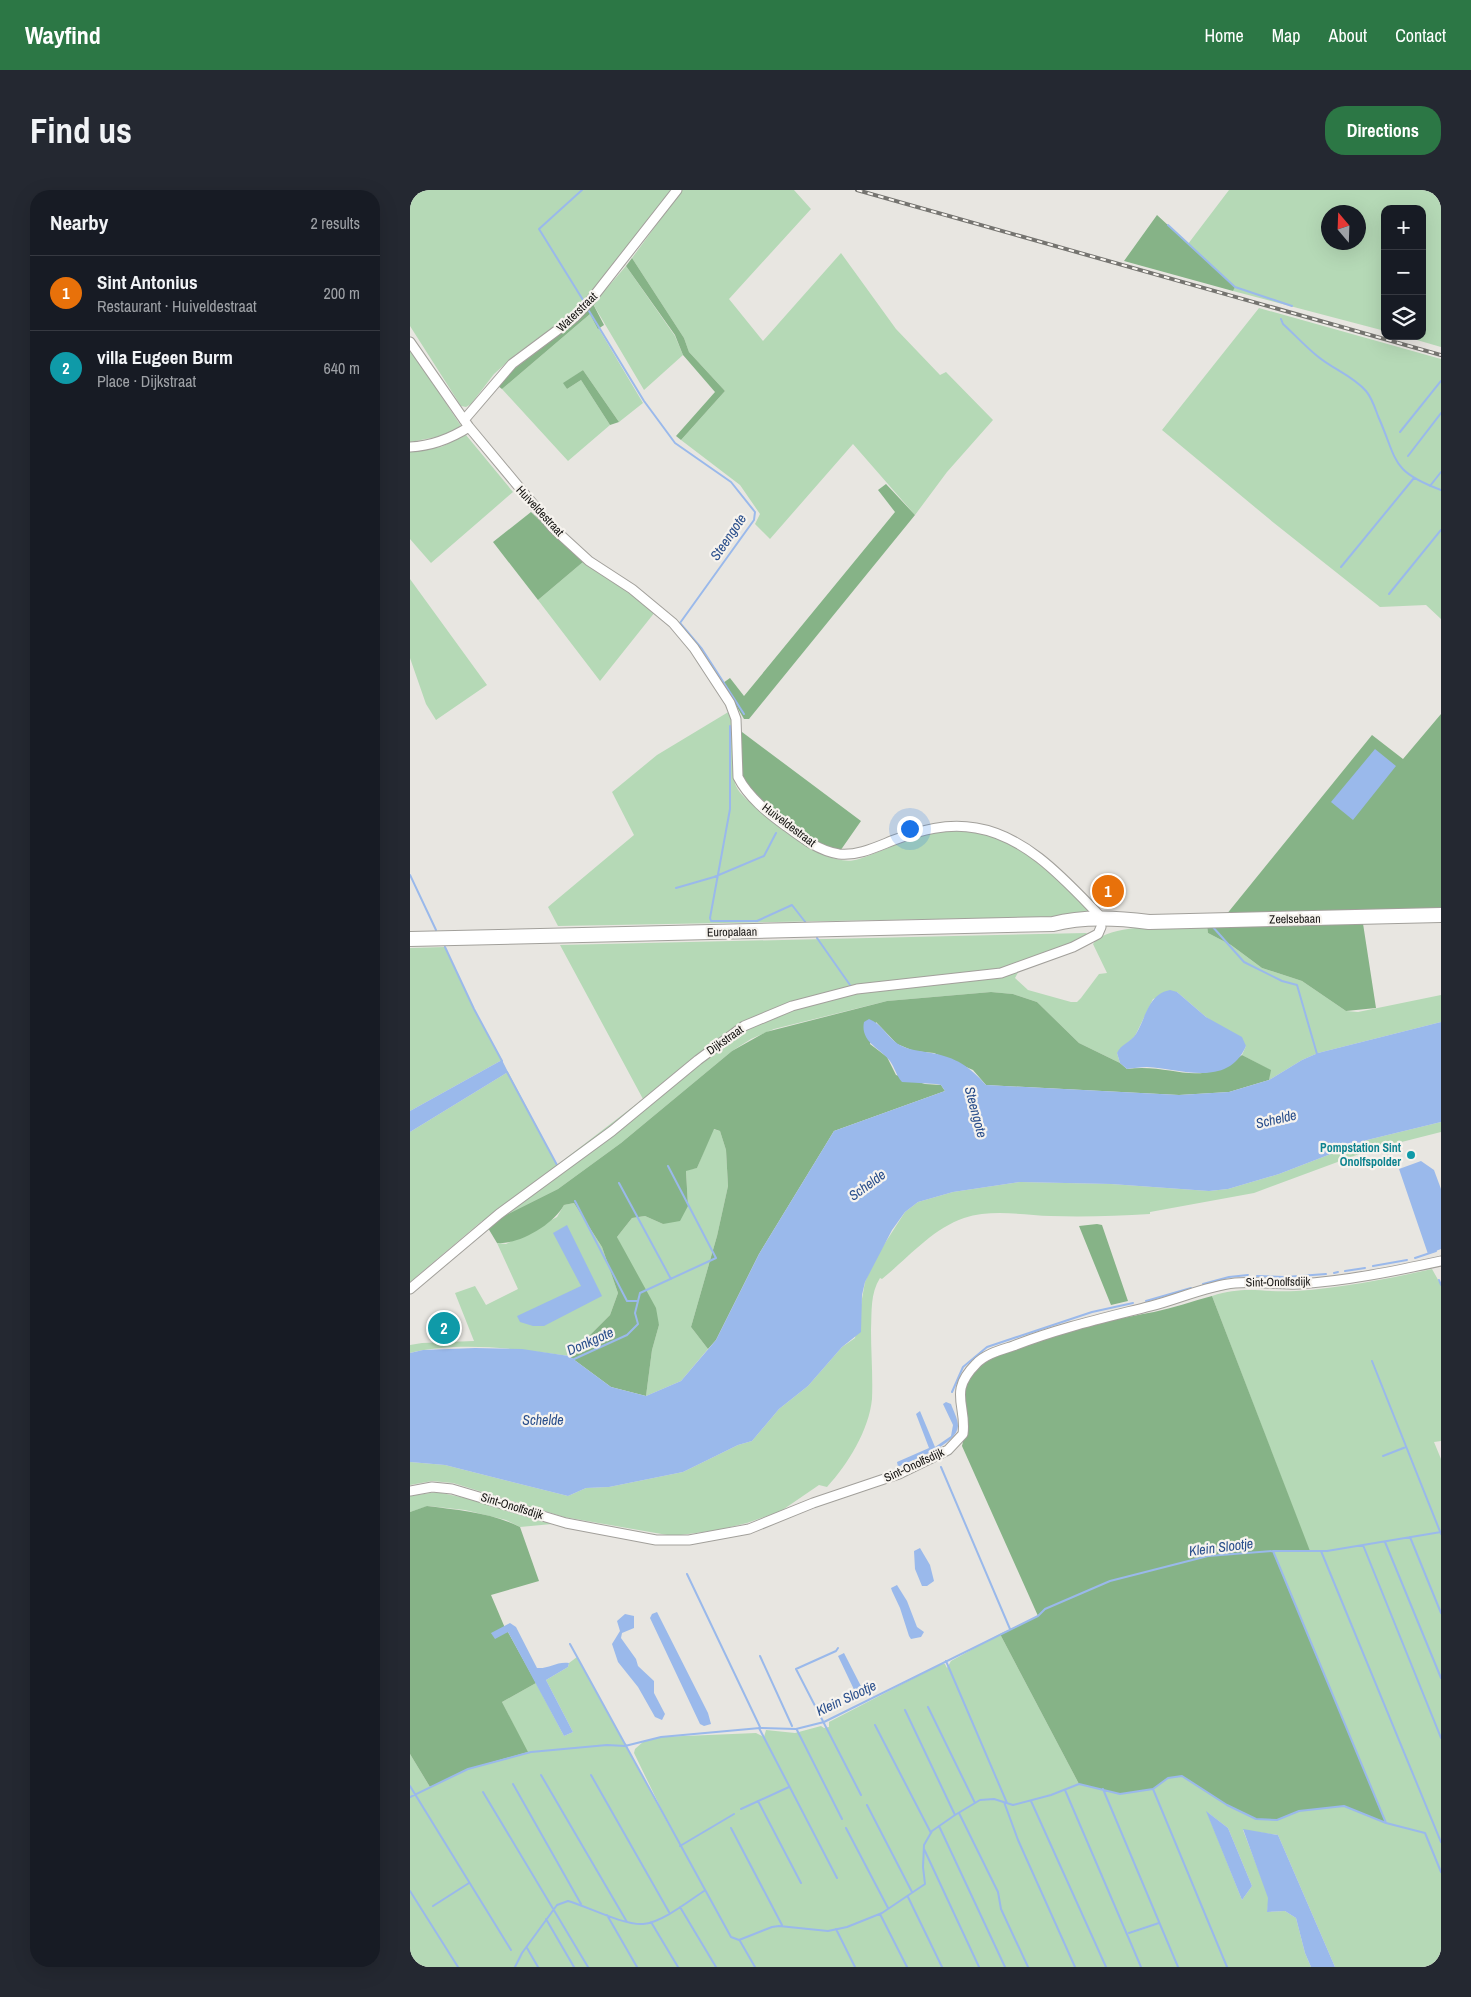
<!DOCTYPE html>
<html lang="en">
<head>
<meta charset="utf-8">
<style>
	:root { --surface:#171b24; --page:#242831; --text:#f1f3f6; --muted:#9ea1a6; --line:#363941; --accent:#2c7745 }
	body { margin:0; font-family:"Archivo Narrow",sans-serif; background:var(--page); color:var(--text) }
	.controls { position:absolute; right:15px; top:15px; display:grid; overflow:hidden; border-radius:10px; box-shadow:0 5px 20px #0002 }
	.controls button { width:45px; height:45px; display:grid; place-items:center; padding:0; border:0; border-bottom:1px solid var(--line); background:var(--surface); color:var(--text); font:25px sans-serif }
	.compass { position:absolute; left:911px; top:15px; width:45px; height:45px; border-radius:50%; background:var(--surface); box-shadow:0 5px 20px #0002; rotate:341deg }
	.you { position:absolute; left:499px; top:638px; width:18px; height:18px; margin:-12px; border:4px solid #fff; border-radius:50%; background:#1a73e8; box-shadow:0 0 0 8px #1a73e833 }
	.badge { display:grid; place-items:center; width:32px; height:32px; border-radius:50%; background:var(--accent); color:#fff; font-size:16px; font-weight:700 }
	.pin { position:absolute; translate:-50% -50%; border:2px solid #fff; box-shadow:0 1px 5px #0006 }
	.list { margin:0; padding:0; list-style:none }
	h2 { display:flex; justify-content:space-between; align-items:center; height:65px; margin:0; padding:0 20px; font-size:21px }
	h2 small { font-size:16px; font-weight:400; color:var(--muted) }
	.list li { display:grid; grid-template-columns:32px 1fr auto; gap:15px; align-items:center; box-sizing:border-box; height:75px; padding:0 20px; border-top:1px solid var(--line) }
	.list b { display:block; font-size:19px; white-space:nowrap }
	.list p { margin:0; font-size:16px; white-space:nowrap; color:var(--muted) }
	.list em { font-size:16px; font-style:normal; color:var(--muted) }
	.icon { flex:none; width:28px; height:28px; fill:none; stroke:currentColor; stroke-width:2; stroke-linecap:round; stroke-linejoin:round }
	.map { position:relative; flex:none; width:1031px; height:1777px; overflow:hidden; border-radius:20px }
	header { display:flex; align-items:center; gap:30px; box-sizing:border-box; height:70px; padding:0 25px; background:var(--accent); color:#fff }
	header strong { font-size:24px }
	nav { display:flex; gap:28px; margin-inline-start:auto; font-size:18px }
	.intro { display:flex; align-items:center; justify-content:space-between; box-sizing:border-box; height:120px; padding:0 30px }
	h1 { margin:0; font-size:35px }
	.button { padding:12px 22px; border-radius:20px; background:var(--accent); color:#fff; font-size:18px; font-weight:700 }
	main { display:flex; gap:30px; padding:0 30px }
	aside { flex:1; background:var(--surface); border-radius:20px; box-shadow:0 5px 20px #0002 }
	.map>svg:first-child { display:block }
	.green { fill:#b5d9b6; fill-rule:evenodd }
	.forest { fill:#86b387 }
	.water { fill:#9ab9eb }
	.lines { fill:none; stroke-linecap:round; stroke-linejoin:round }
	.stream { stroke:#9ab9eb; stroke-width:2 }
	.street-casing { stroke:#a2a09b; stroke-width:11 }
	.primary-casing { stroke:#a2a09b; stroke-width:16 }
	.street { stroke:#fff; stroke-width:9 }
	.primary { stroke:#fff; stroke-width:14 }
	.rail-casing { stroke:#757470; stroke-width:4 }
	.rail { stroke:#f6f3ee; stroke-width:2; stroke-dasharray:5.5; stroke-linecap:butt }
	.culture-dot { fill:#0f9aa8; stroke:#f6f3ee; stroke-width:2 }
	.labels { text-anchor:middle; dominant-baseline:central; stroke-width:4.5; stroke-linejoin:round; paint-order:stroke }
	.street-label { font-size:12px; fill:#141311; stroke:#f6f3ee }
	.culture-label { font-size:12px; font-weight:bold; fill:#0d838f; stroke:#f6f3ee; text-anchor:end }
	.water-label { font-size:14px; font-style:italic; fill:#2a4f8c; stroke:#f6f3ee }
</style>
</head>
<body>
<header>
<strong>Wayfind</strong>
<nav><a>Home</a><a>Map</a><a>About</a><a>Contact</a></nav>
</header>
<div class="intro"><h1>Find us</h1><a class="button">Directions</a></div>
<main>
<aside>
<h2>Nearby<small>2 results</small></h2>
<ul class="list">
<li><span class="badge" style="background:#e8710a">1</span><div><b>Sint Antonius</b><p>Restaurant · Huiveldestraat</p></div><em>200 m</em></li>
<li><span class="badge" style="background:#0f9aa8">2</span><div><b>villa Eugeen Burm</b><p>Place · Dijkstraat</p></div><em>640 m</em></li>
</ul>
</aside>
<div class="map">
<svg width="1031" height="1777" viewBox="0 0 1031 1777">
	<rect width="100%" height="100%" fill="#e8e6e1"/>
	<path class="green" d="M0,0H262L179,106L157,127L105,165L84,184L61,214L56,217L51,216L0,136Z
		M272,0H384L401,19L319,109L353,151L431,63L486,139L530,185L536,182L583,230L537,282L505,325L443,254L360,349L345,334L350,324L330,295L271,250L315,201L279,162L274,148L222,68Z
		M819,0H1031V157L993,146H1012V19H975V141L823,101L824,97L778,54ZM918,22H948V52H918Z
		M216,76L265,146L273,165L234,200L183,114Z
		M849,118L1031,169V429L1016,415L970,417L864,333L752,240Z
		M180,124L233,213L209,232L173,180L154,193L157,199L171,190L200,235L158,271L92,199Z
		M0,159L51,236L37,245L0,252Z
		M56,245L103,302L21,373L0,349V262L31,257Z
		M173,372L211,397L245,422L190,491L128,410Z
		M0,389L77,495L26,530L16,514L0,468Z
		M320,521C324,539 321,585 326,596C330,605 340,612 347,618C369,637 418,680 449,669C487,657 524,632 566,641C612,652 647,688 679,721L678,724L637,727L148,736L138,717L224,645L202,602L247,565Z
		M797,736L798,743L821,755L852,778L892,791L936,821L948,822L1031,805V832L908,863L892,870L859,890L860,880L832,865L836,856L796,827L767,802L743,809L725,846L707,863L710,873L669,853L627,812L603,804L581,802L477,811L364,839L341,849L322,861L211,953L148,999L76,1035L72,1031L0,1092V942L98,882L147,975L233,909L150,755L676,743L678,745L611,777L605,788L618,800L661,812H667L671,808L689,784L697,783L683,754C696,732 773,737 797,736Z
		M35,757L64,819L92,870L0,921V758Z
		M1031,932V942L960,960L844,1003L740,1022V1024C707,1026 674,1027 641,1026C612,1025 582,1019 554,1028C522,1039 498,1068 472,1089L470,1088C460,1104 462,1121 461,1140C461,1163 463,1186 462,1209C459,1240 438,1274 417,1297L409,1295L371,1321L337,1333L308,1340L263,1346L154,1327L43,1293L22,1291L0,1295V1272L35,1275L158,1306L176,1298L199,1297L273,1282L328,1255L342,1251L369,1219L398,1196L432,1157L445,1148L455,1092L466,1067L495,1022L508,1012L543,1002L610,992L701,994L799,1001L818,999L869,984L957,950Z
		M303,939L310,941L316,960L318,996L307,1046L281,1137L298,1159L271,1191L236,1206L242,1160L249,1135L207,1047L222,1028L235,1026L253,1034L278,1016L276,980L287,978Z
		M164,1013L192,1057L208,1103L200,1125L159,1166C110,1159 49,1151 0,1163V1155L12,1153L64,1151L45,1103L65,1096L76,1115L108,1099L87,1053L96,1054L147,1027L154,1015Z
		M1022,1079L1031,1095V1251L1024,1252L1031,1269V1777H925L868,1645L833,1640L859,1708L857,1722L875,1721L886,1728L895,1763L901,1777H0V1564L20,1597L58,1579L117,1562L92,1512L126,1493L154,1546L163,1542L136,1490L158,1477L159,1473L167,1467L262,1641L224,1563L225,1559L234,1551L251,1547L346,1543L354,1547L356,1540L385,1543L411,1536L414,1538L419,1537V1532L531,1474H535L537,1478L541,1471L590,1444L669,1594L710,1604L743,1599L758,1588L772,1586L817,1615L846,1629L867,1630L889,1621L934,1616L976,1633L863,1361L899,1360L802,1106C836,1095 853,1103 886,1101C932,1098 977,1089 1022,1079ZM797,1622L818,1638L842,1696L832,1710Z
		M27,1302L83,1314L142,1334L110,1337L96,1330L55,1320L18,1316L0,1322V1306Z"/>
	<path class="forest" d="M747,25L825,97L823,101L714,71Z
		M222,68L274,148L279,162L315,201L271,250L266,246L305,202L273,165L265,145L216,76Z
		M183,114L194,135L188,139L180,124L92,199L88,196L100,182L161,136Z
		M173,180L209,232L200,235L171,190L157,199L153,193Z
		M476,294L505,325L339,529H334L313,493L320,488L334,506L485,322L468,300Z
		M121,322L173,372L128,410L83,352Z
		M1031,524V719L816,725L962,545L993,569Z
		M328,539L451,631L428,664L394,650L332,596Z
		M952,727L966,818L936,821L892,791L852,778L821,755L798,743L797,736Z
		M581,802L603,804L627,812L669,853L710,873L717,879C765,873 788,900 832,865L861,880L859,890L819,902L769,905L576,895L563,880L524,863L504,861L487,854L466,832L460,854L477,867L486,885L515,894L531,895L535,901L424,941L349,1064L306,1150L298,1159L281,1137L307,1046L318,996L316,960L310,941L304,939L287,978L276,981L278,1016L270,1031L253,1034L235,1026L222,1028L207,1047L246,1118L249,1135L242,1160L236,1206L201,1197L159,1166L200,1125L208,1103L192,1057L164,1013L154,1015C144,1034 109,1055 87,1053L78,1038L90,1028L148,999L211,953L322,861L356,842L477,811Z
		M687,1034L692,1035L718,1111L701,1115L669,1036Z
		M802,1106L900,1361L863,1362L976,1633L934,1616L889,1621L867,1630L846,1629L817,1615L772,1586L758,1588L743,1599L710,1604L669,1594L590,1444L628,1426L552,1256C558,1234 547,1210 559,1189C580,1151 701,1130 744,1122C763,1118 783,1111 802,1106Z
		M17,1316C49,1320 82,1323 110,1337L129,1391L81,1405L95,1438L81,1444L98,1442L126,1493L92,1512L118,1562L58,1579L20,1597L0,1564V1322Z"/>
	<path class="water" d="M965,559L986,576L943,630L921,612Z
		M760,800L767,802L796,827L832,847L836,856C818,898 771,879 737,877C730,877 724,878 717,879L710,873L707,863C711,854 721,852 726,844C736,828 738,804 760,800Z
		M459,829C472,834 477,847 488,854C498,860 510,861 521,863C546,867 560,877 576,895L769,905L819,902L859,890L892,870L908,863L1031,832V932L957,950L869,984L818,999L799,1001L701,994L610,992L543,1002L508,1012L495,1022L482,1040L455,1092L452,1105L451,1142L432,1157L398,1196L369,1219L342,1251L328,1255L273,1282L199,1297L176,1298L158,1306L35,1275L0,1272V1163L13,1160L65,1158L112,1159L159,1166L201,1197L236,1206L271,1191L306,1150L349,1064L424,941L535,901L531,895L526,894L492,892C486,885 485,878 480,871C470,858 450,852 454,832Z
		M92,870L98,882L0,942V921Z
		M1011,971L1024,980L1031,999V1059L1018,1064L989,979Z
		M157,1035L192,1106L134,1136H123L110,1132L107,1126L171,1096L143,1043Z
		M536,1212L541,1214C543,1220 548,1229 548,1236C547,1255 502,1270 488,1277L487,1272L519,1258L506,1224L510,1221L525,1257L541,1246L543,1235L533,1214Z
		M510,1358L520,1375L524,1391L517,1396H512L505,1379L504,1361Z
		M487,1395L497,1411L507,1437L514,1442L511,1447L501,1449L499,1446L490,1418L482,1401L481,1398Z
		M247,1422L298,1523L301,1534L294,1536L290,1534L240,1428L242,1424Z
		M215,1424L224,1426V1438L212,1443L211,1448L226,1469L228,1476L244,1491V1503L255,1524L252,1530L245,1527L228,1497L208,1472L202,1454L210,1441L207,1431Z
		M100,1433L106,1437L127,1478C139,1479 147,1471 159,1473L158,1477L136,1490L163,1542L154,1546L98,1442L85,1449L81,1443Z
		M434,1463L455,1504L448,1508L428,1466Z
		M796,1621L818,1638L842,1696L832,1710Z
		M833,1639L868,1645L925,1777H901L895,1763L886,1728L875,1721L857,1722L858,1708Z"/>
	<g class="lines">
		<path class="stream" d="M172,0L129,39L173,110
			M758,35L825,97L882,116
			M179,121L234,211L265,253L321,292L345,322L344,330L270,433L292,459L334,524
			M871,129L873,134C884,144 895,156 906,165C922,179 942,185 956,201C962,208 965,218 968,226C988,271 980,281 1031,300
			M990,242L1031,191
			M998,266L1031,223
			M1020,296L1031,282
			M931,377L1004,288
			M979,404L1031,340
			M320,536V619L300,728L301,731H347L382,715L396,733
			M0,685L26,740
			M266,698L304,687L354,666L366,643
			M802,736L834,772L872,791L887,795L907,864
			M407,748L440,795
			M35,757L64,819L92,871
			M97,882L147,975
			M209,993L261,1089
			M165,1011L217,1111H228
			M1005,1068L1026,1061
			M963,1076L997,1070
			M935,1081L955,1078
			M924,1083L928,1082
			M847,1086L875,1087L916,1084
			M1029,1090L1031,1095
			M793,1094L819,1087L838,1085
			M736,1111L781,1098
			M162,1170L217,1145L228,1134L225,1123L230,1103L306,1068L258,976
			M962,1171L1031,1344
			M542,1202L553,1177L577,1157L682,1122L723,1113
			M973,1266L996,1257
			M531,1277L600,1439
			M1000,1347L1031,1423
			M975,1352L1031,1488
			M953,1355L1031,1548
			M863,1361L976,1633
			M911,1361L1031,1652
			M277,1384L350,1537
			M160,1454L321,1747L329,1750L362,1737L369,1736L418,1741L437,1737L472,1723L515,1694L513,1677L514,1655L522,1641L545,1625L570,1610L584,1609L603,1615L641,1605L669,1594L710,1604L743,1599L758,1588L772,1586L817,1615L846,1629L867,1630L889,1621L934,1616L976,1633L1015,1643L1031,1682
			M428,1458L426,1461L386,1479L451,1605
			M350,1466L382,1536
			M536,1471L597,1613
			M518,1517L565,1613
			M495,1520L545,1625
			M465,1535L521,1643
			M349,1538L427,1688
			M387,1540L432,1629
			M131,1585L217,1732
			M181,1585L259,1722
			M103,1594L171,1714
			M0,1596L101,1760
			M693,1599L768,1777
			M743,1599L817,1777
			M655,1600L731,1777
			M73,1602L178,1777
			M0,1607L58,1579L121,1562L197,1555L215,1556L251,1547L350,1538L386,1539L414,1532L628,1426L635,1419L700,1391L798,1366L863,1361H917L1031,1342
			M348,1611L391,1693
			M621,1611L696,1777
			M594,1612L608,1650L665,1777
			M457,1615L502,1702
			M331,1619L379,1597
			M549,1623L588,1702L591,1719L618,1777
			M529,1636L595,1777
			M321,1638L372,1735
			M436,1638L478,1718
			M270,1656L324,1624
			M514,1659L569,1777
			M0,1701L48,1777
			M498,1707L532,1777
			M23,1716L59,1693
			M270,1717L306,1777
			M470,1724L497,1777
			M197,1725L227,1777
			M136,1729L164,1777
			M241,1732L268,1777
			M426,1739L445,1777
			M719,1743L749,1733
			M330,1751L345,1777
			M117,1758L128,1777
			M0,1767L6,1777
			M105,1777L112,1763L147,1715L158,1711C179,1717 212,1735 233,1734C251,1733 279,1711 294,1701"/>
		<g class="street-casing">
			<path id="street" d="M0,152L59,237L143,338L179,371L222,399L263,433L284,458L320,513L326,529L328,587C338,607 358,623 376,636C392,648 409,661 429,664C448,666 466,657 484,650C511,640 537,633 566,638C616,646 655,690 688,724L691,730
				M54,230L102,174L165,127L180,111L267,0
				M0,257C22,256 40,249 59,237
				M0,1099L89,1024L202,941L288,870L334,836L382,816L447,799L591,783L663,757L688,744L691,737
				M0,1301L22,1297L42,1299L156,1333L246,1350H279L339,1339L403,1313L489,1284L538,1260L553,1244C557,1215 538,1202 566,1174C575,1164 591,1160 603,1156C649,1138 694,1128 741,1116C769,1109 796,1096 825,1093C846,1091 868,1095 889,1094C936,1091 985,1081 1031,1071"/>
		</g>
		<g class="primary-casing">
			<path id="primary" d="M0,749L643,734C673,726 709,728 739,732L1031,725"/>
		</g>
		<use href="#street" class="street"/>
		<use href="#primary" class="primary"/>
		<g class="rail-casing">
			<path id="rail" d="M447,0L1031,165"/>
		</g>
		<use href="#rail" class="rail"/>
	</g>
	<circle class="culture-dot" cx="1001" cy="965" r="5"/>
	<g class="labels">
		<g class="street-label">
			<text transform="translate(167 122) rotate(-44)">Waterstraat</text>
			<text transform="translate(130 321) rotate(47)">Huiveldestraat</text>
			<text transform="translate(379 635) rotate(37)">Huiveldestraat</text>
			<text transform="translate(885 729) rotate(-1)">Zeelsebaan</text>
			<text transform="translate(322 742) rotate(-1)">Europalaan</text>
			<text transform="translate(315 850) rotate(-35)">Dijkstraat</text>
			<text transform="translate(868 1092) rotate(-1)">Sint-Onolfsdijk</text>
			<text transform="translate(504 1275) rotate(-25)">Sint-Onolfsdijk</text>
			<text transform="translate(102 1316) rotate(17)">Sint-Onolfsdijk</text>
		</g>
		<g class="culture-label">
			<text x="991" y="958">Pompstation Sint<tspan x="991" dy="14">Onolfspolder</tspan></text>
		</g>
		<g class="water-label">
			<text transform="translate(318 347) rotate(-56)">Steengote</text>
			<text transform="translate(566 922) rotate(75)">Steengote</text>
			<text transform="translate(866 929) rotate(-13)">Schelde</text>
			<text transform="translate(457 995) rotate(-36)">Schelde</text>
			<text transform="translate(180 1151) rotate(-24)">Donkgote</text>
			<text x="133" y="1230">Schelde</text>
			<text transform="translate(811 1357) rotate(-7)">Klein Slootje</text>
			<text transform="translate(436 1508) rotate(-25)">Klein Slootje</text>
		</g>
	</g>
</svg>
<div class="controls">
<button>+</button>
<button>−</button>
<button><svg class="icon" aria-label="layers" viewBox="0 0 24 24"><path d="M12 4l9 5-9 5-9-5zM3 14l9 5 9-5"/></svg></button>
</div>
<svg class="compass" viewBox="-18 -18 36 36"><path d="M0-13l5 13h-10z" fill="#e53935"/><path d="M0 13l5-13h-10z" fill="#9ea1a6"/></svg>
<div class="you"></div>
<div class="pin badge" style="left:698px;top:701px;background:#e8710a">1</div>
<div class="pin badge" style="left:34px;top:1138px;background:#0f9aa8">2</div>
</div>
</main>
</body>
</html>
